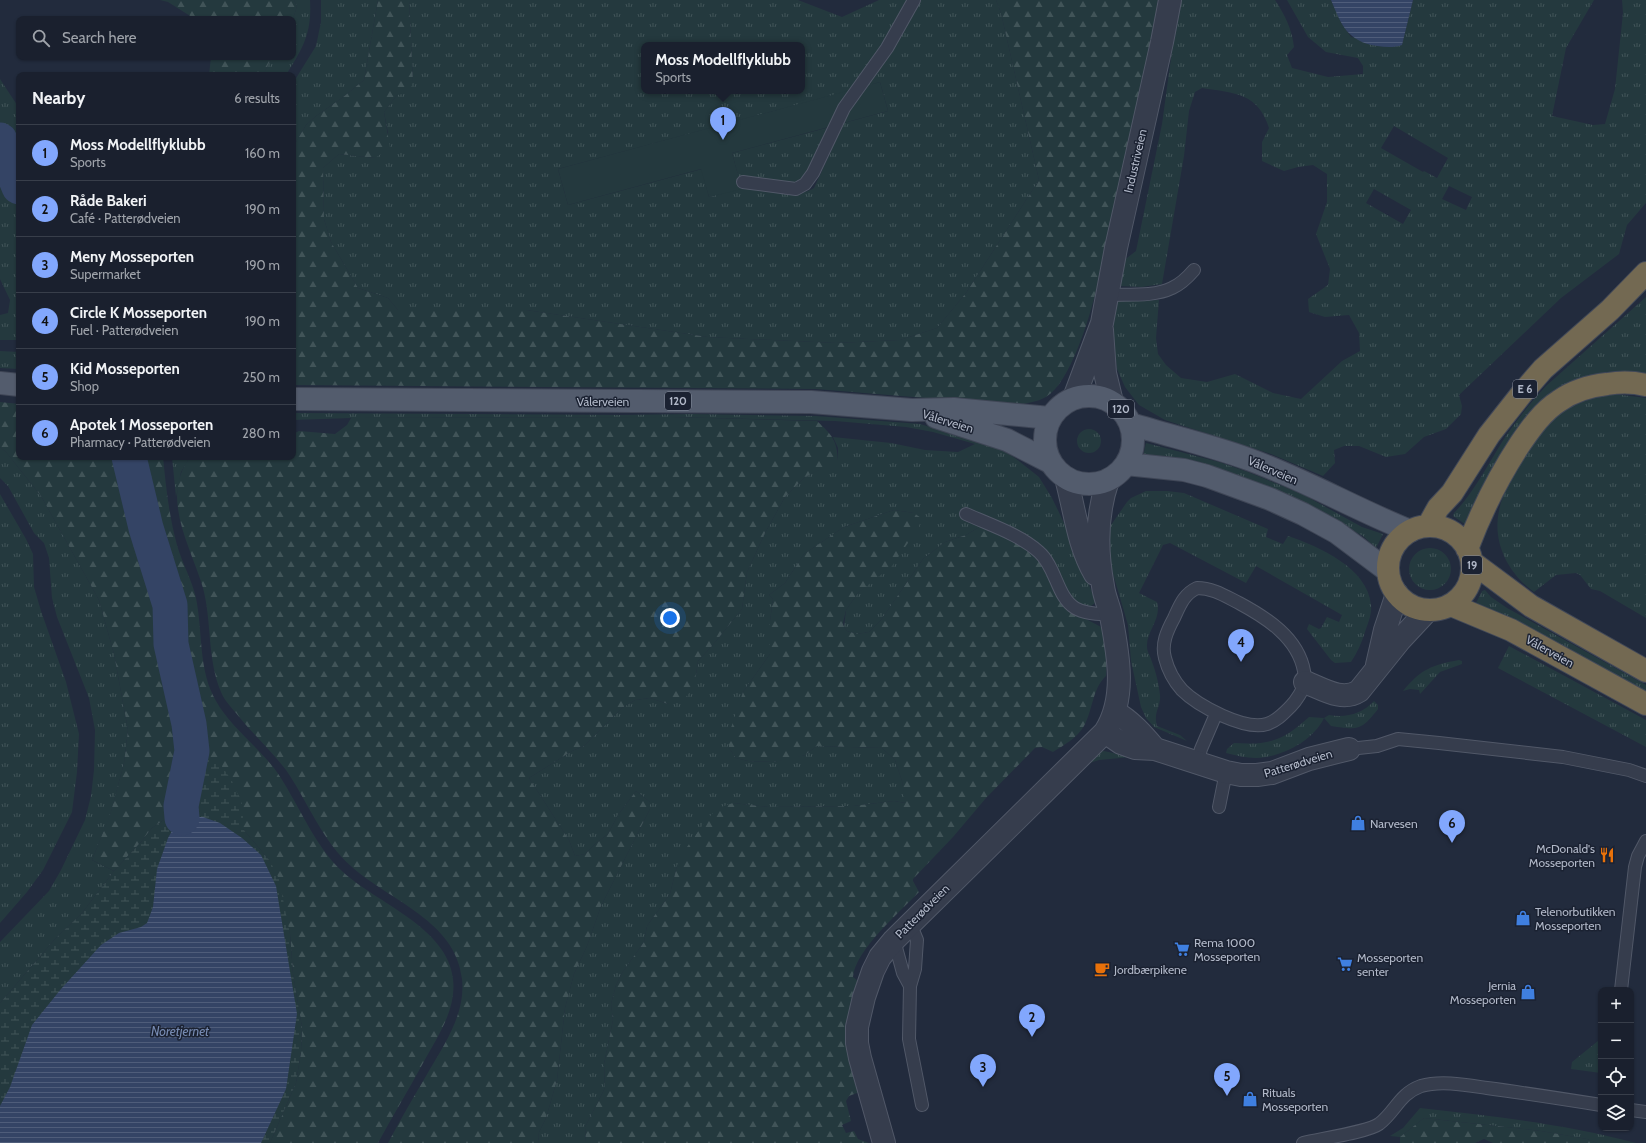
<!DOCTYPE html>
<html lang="en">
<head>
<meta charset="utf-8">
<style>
	:root { --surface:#1a202e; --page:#272d3a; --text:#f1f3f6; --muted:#9fa3aa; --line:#383e4a; --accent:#82a7fd }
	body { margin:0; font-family:Cabin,sans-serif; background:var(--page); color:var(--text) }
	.controls { position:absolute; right:12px; bottom:12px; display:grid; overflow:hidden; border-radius:8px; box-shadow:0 1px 3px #0004 }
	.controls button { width:36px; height:36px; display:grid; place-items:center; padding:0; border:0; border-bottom:1px solid var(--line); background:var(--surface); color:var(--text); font:20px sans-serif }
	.you { position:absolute; left:670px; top:618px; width:14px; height:14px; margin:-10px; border:3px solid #fff; border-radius:50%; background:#1a73e8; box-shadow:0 0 0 6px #1a73e833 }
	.badge { display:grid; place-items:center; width:26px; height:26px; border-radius:50%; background:var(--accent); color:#111; font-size:13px; font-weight:700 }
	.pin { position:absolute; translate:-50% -33px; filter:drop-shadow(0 1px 2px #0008) }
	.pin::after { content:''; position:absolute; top:21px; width:14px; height:12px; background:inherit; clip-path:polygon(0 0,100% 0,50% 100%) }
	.popup { position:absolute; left:641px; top:42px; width:164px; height:52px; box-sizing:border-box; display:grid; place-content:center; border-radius:8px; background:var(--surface); filter:drop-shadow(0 1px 3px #0005); font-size:13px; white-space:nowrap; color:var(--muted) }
	.popup b { font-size:15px; color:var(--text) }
	.popup::after { content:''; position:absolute; left:50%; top:100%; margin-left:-8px; border:8px solid transparent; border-top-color:var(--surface) }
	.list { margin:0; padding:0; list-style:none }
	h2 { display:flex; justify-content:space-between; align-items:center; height:52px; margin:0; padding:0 16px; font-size:17px }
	h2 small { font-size:13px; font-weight:400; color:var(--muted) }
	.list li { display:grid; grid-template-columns:26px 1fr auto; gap:12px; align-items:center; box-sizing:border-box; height:56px; padding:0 16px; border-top:1px solid var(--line) }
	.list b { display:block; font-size:15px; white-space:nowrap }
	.list p { margin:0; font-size:13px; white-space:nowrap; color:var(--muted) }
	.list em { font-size:13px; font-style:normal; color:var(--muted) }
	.icon { flex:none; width:22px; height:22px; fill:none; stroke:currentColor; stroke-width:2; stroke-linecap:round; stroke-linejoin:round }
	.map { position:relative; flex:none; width:1646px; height:1143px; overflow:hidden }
	.search { position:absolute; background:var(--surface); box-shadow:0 1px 3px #0004; left:16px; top:16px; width:280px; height:44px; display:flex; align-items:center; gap:10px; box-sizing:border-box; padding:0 14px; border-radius:8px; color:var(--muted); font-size:15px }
	.panel { position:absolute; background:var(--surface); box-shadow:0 1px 3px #0004; left:16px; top:72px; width:280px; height:388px; border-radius:8px }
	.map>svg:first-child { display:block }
	.grass { fill:url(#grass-tufts); fill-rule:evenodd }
	.forest { fill:url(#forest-firs) }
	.wetland { fill:url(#wetland-marsh) }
	.pitch { fill:#24393e }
	.water { fill:url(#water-rules) }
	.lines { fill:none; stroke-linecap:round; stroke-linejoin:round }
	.river { stroke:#344465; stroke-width:35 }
	.lane-casing { stroke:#515868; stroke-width:14 }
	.street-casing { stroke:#515868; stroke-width:24 }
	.primary-casing { stroke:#3f4656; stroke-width:24 }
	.highway-casing { stroke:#414858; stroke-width:24 }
	.lane { stroke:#363d4d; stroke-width:12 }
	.street { stroke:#363d4d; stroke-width:22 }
	.primary { stroke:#535c6d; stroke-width:22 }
	.highway { stroke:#736952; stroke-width:22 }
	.labels { text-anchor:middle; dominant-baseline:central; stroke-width:3; stroke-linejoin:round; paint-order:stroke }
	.shield { fill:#1b2232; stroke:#848b9b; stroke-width:1 }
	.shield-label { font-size:11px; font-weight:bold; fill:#b1b8c8 }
	.street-label { font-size:12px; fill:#b1b8c8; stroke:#1b2232 }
	.poi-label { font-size:12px; fill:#b1b8c8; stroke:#1b2232; text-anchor:start }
	.water-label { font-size:13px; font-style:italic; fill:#778bb2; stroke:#1b2232 }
</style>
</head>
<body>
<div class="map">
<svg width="1646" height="1143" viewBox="0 0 1646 1143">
	<defs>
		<pattern id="grass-tufts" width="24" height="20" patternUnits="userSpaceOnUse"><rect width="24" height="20" fill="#24393e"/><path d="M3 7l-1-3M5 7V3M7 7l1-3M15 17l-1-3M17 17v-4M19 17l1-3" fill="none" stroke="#415458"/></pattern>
		<pattern id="forest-firs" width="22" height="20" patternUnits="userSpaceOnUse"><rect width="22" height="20" fill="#24393e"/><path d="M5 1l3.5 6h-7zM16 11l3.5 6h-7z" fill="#415458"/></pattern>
		<pattern id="wetland-marsh" width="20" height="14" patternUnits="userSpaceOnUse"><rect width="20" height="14" fill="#24393e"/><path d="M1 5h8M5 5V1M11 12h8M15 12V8" fill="none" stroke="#415458"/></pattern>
		<pattern id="water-rules" width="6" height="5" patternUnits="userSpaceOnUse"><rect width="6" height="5" fill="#344465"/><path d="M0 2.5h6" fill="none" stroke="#4f5d7a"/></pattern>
	</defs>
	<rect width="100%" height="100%" fill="#222b3d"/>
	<path class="grass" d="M294,0H310C312,33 303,48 286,75H263L272,57H293V19L297,6Z
		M321,0H378L364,80L342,98L316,116L306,125L293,147V83L316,46L321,22Z
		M409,0H798L842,17L879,0H910L894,29L853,90L558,169L568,205L702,169L709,197C720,194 732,189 743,189C762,188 798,199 814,188L832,149L840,124L888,111L880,82L863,87L918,0H996L1001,13L1039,180L966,293L937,328L900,340L836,343L708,337L526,310H398L388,298L358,288L331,242L324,219L323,168L339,154L375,158L388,133L384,112L397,95L413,82ZM644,45H802V91H644Z
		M1179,0H1275C1285,15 1292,29 1294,47L1287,55L1292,68L1328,77L1363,74V66L1358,58L1326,52L1308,37L1287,0H1331L1342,24L1351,37L1402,44L1413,0H1594L1566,48L1552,116L1593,125L1605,124L1615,89L1623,13L1622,0H1646V203L1627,225L1619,254L1561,298L1459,395L1462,406L1461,414L1446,429L1424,437L1405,454L1386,457L1359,446H1344L1334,450L1335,463L1323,476L1271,454L1165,420L1139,405L1125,387L1117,369L1113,333L1116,301L1159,300L1156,338L1158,354L1166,365L1181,378L1207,382L1235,374L1273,393L1301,399L1342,361L1360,351L1359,333L1349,315L1325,317L1309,312L1308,299L1328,285L1330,269L1316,234L1327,202V174L1313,165L1298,167L1284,171L1262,161V142L1269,128C1258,93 1235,93 1202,88L1195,92L1189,111L1184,156L1162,284L1142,287L1118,286L1123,261L1136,251L1162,124ZM1394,126L1448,158L1437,178L1424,171L1423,172L1381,148ZM1449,186L1472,197L1466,210L1442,199ZM1374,189L1411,210L1403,224L1366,203Z
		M0,79L19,108V340H0V315L8,313L10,300L0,279Z
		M830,127L802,180L793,184L739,179L732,153Z
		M1646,297V373C1613,369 1593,371 1564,387L1465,524L1453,516L1454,513C1474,492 1487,466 1502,442C1515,422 1530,403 1546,386Z
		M0,351L19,352V369L0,368Z
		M1614,394L1646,398V618L1600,591L1591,589L1580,575L1576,573L1556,575L1534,592C1509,574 1492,543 1499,511C1502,493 1513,477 1522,462C1534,443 1547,423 1565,410C1580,401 1597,397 1614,394Z
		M293,413L622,415L691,414L816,416L920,424L961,436L1002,450L1015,458L1039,477L1052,498L1068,531L1095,600V603L1091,606L1083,607L981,526L966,535L945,542L923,559L881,620L869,632L857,634L847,631L844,627L846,610L858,593L874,579L914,513L894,510L844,527L804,554L785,583L769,595L773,599L770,621V654L743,692L729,748L736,758L748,761L773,762L805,755L817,746L882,748L895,760L902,781L906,803L894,801L853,806L769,807L733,803L677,866L670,894L647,926L644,942L622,973L616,985L611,1004L613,1020L604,1064L605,1088L585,1127L586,1143H538L539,1132L546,1118L557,1080L565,1008L574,974L587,946L601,906L650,809V802L636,791L618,815L608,834L595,844L585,854L575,856L569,840L529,778L572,751L584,746L622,708L635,700L650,698L668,704L696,675L698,661L712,646L742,609L747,572L765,533L785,497L805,477L838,460V448L833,437L891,443L925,450L958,452L975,444L933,432L906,427L835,421L670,417L351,418L293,420Z
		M1077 441a12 12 0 1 1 24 0a12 12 0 1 1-24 0Z
		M1146,443L1219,462L1248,472L1302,494L1362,527L1383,534L1376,548L1363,536L1309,507L1143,457Z
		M0,447L6,452L41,496L99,600L114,654L128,730L124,763L110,816L92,860L114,871L82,913L55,939L0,1003V942L49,891L61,870L85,820L91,796L94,770L95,730L89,698L57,617L52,598L49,558L44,543L34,533L8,486L0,478Z
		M172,457H190L181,472L176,497Z
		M1146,491H1167L1184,493L1268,529L1266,537L1283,544L1288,536C1318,546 1368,568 1371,605C1372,614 1368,623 1365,632C1362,642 1357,653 1351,662L1335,663L1331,660L1307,629L1309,624L1319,629L1321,628L1327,617L1339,622L1342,615L1256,566L1246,583L1170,543L1163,545L1139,593L1157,602C1162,619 1146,631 1147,647C1147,652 1151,657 1152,662C1156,672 1159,685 1160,695C1161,708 1153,711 1157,726L1180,735L1187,741L1154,727L1146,718L1141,707L1131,661L1128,625L1109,560V534L1111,525L1127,502L1131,498Z
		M0,494L26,539L33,554L34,587L41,611L66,682L79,734L77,772L72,812L43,870L27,892L0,923Z
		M1409 569a21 21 0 1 1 42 0a21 21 0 1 1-42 0Z
		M1485,590L1491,597L1507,608L1646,685V694L1507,616L1476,603L1482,591Z
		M1509,646L1646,720V747L1498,668Z
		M1459,660L1462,661V664L1440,672L1420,694L1419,690L1410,689L1403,691C1421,669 1432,665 1459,660Z
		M1374,701L1378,705V709C1361,731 1358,730 1331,726L1324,718C1314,739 1288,753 1266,757C1253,760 1239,756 1226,753L1227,749L1234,743C1269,745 1283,741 1309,717L1324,718L1329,715C1346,718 1362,714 1374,701Z
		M1104,751L1131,757L1099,760L1083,765L1099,752Z
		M1598,1041H1601V1073L1571,1069L1572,1062Z
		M1420,1108C1492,1116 1565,1124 1636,1143H1597L1587,1139L1541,1131L1424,1118L1400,1137L1390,1136L1403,1128Z"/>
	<path class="forest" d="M160,0H294L297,6L293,19H195L168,2Z
		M378,0H409L413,82L408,93L397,95L384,112L390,148L375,158L339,154L323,168L324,219L331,242L358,288L388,298L398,310H526L708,337L836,343L900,340L937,328L966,293L1039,180L1001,13L996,0H1158L1150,48L1096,291C1089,319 1070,383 1046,397C1035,403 1023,404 1010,405L816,389L293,385V147L306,125L316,116L342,98L364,80Z
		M211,57H272L263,75H209Z
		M0,402L19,404V457H163C166,487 169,516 177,545C182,563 192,580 196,598C203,632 198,670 216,701C230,726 256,745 274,768C298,801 313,845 343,872C377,903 448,928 453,979C457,1010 436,1039 422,1065C408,1091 392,1117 378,1143H270L296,1083L301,1052L302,1027L293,974L290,934L270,861L243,829V806L184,763L179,780L180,788L178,808L174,813L152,828L141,842L114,871L92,860L110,815L124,763L128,730L114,654L99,600L41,496L6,452L0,447Z
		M670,417L817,421C832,435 837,440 838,461L805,477L785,497L765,533L747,572L742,609L712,646L698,661L696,675L691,691L683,700L668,704L650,698L635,700L622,708L584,746L572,751L529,778L569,840L575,856L585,854L595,844L608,834L618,815L636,791L650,802V809L601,906L587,946L574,974L565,1008L557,1080L546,1118L539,1132L538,1143H388C400,1120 413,1098 426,1076C443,1046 466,1015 462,979C456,921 390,901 352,867C322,841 308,802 286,770C272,752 255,736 240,718C234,710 225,702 221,692C207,659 212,622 203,588C193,553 166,508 182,471C184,466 187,462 190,457H293V434L299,431L335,434L347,425L351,418Z
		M894,510L914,513L921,518L919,527L892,566L858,593L846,610L843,623L844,627L847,631L857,634L869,632L881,620L923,559L945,542L966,535L981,526L1003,535L1035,553L1075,613L1101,627L1103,631L1107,654L1106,676C1092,689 1093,710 1084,726C1077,738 1064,745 1053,752L1042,747L1035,748L986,798L953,837L913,879V881L919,892C901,911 855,950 853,977L859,982L862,1091L849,1096L846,1101L851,1121L842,1125L846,1133L854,1131L858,1139L869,1143H875H586L585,1127L605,1088L604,1064L613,1020L611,1004L616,985L622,973L644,942L647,926L670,894L677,866L682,854L707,819L718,808L733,803L769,807L853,806L894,801L905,803L902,781L895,760L882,748L817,746L805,755L791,759L773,762L748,761L736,758L729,748V734L743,692L770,654V621L773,599L769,595L785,583L804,554L844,527Z
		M1424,1118L1541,1131L1587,1139L1597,1143H1493L1484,1139L1475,1143H1400V1137Z"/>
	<path class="wetland" d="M196,754L219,762L232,781L243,806V829L270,861L279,879L290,934L293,974L302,1027L301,1052L296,1083L270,1143H0V1003L55,939L82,913L114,871L141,842L152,828L174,813L178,808L180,788L179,780L184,763L185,755Z"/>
	<path class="pitch" d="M880,82L888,111L732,153L742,189L709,197L701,169L568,205L558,169Z"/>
	<path class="water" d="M1331,0H1413L1402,45C1394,48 1385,47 1377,46C1347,41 1342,26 1331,0Z
		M187,817H203L220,823L242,838L261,855L276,886L297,1014L286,1089L261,1143H0V1106L10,1087L32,1025L61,989L101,945L119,933L141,927L147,923L153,907L157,869L168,838L177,822Z"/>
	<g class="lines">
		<path class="river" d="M0,140L19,187
			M129,457L146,528L170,605L171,644L189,724L192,751L181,806L182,818"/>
		<g class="lane-casing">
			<path id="lane" d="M743,182L796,189L805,184L813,173L844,108L887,48L914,0
				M1107,295C1127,294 1154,297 1172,288C1181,284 1188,277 1194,270
				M966,514C990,525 1019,534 1039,552C1056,567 1057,597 1075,608C1085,614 1099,614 1111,615
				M1197,588C1213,588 1225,596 1239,603C1267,618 1298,638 1304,671C1304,674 1306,679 1305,683C1303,690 1296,701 1291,706C1284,713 1277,721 1267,724C1245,731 1198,706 1182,690C1174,681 1168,670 1165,658C1161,644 1167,631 1174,618C1180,605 1184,594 1197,588Z
				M1349,749L1377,746L1398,739L1439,743L1563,757L1629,770L1646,776
				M1197,763L1201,749L1216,714
				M1219,807L1226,772
				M910,923L917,940L915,969L910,986L909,1039L922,1105
				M894,940L903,973L910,986
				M1621,990L1635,867L1638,856L1646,841
				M1631,1110L1646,1112
				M1303,1143C1319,1139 1368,1132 1379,1124C1396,1111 1399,1094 1421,1086C1441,1080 1467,1085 1487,1088C1525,1093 1563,1099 1601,1105"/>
		</g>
		<g class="street-casing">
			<path id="street" d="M1102,330L1105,373L1112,402
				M1074,398L1102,323L1116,248L1162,42L1170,0
				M1066,478C1075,511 1078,545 1095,574
				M1377,665L1385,630L1397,594
				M1305,682C1323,689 1342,702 1359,691L1400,640L1428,610
				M1115,712C1131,721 1143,735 1155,749
				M1105,732L1121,743L1135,748L1155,749L1226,772L1241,775H1257L1272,773L1309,759L1349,749
				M884,1143L860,1058L857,1043V1027L864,997L873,971L880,957L894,940L1105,732C1127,698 1118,653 1111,616C1109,606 1104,596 1103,586C1096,550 1096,515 1108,480"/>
		</g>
		<g class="primary-casing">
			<path id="primary" d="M0,383L19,385
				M1045 440a44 44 0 1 1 88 0a44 44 0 1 1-88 0Z
				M293,399L811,402L912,410L954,409L1050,418
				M936,417L1007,440L1050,462
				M1131,424C1170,436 1210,445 1248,459C1304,479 1355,509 1410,531
				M1126,464L1184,470L1207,476L1270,499L1303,514L1336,532L1388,571"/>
		</g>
		<g class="highway-casing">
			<path id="highway" d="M1428,526L1438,508L1452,493L1489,435L1523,392L1543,369L1610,310L1646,273
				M1388 568a42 42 0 1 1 84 0a42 42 0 1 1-84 0Z
				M1467,549C1482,509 1497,479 1520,444C1531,428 1543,411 1559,401C1573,391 1589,386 1607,384C1619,382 1634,382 1646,385
				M1472,562L1531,606L1646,671
				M1451,605L1511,630L1646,704"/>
		</g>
		<use href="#lane" class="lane"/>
		<use href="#street" class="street"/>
		<use href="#primary" class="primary"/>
		<use href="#highway" class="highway"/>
	</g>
	<defs>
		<g id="shop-bare" transform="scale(1.2)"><path d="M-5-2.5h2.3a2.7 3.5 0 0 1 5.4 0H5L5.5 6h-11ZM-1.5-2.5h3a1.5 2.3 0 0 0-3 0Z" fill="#3f7fe0" stroke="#1b2232" stroke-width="2.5" paint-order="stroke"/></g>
		<g id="restaurant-bare" transform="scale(1.2)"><path d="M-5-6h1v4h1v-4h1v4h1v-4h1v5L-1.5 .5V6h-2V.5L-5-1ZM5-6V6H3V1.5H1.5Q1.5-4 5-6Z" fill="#e8710a" stroke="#1b2232" stroke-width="2.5" paint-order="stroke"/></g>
		<g id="supermarket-bare" transform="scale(1.2)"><path d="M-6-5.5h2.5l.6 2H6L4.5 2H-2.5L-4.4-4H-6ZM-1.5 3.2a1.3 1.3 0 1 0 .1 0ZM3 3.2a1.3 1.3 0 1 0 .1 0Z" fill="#3f7fe0" stroke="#1b2232" stroke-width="2.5" paint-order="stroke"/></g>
		<g id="cafe-bare" transform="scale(1.2)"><path d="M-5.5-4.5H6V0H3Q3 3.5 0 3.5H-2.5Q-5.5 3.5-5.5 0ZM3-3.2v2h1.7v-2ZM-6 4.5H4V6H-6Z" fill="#e8710a" stroke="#1b2232" stroke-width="2.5" paint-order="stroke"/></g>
	</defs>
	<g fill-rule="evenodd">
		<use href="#shop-bare" x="1358" y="823"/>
		<use href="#restaurant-bare" x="1607" y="855"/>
		<use href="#shop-bare" x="1523" y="918"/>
		<use href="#supermarket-bare" x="1182" y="949"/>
		<use href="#supermarket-bare" x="1345" y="964"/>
		<use href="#cafe-bare" x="1102" y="969"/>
		<use href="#shop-bare" x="1528" y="992"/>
		<use href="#shop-bare" x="1250" y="1099"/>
	</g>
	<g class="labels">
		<g class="shield">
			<rect x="1513" y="380" width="24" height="18" rx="3"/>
			<rect x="665" y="392" width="26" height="18" rx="3"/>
			<rect x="1108" y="400" width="26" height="18" rx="3"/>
			<rect x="1462" y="556" width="20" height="18" rx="3"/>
		</g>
		<g class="shield-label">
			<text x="1525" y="389">E 6</text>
			<text x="678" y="401">120</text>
			<text x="1121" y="409">120</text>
			<text x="1472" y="565">19</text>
		</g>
		<g class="street-label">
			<text transform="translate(1135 161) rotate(-77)">Industriveien</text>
			<text x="603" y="401">Vålerveien</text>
			<text transform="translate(948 421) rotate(17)">Vålerveien</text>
			<text transform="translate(1273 470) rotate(23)">Vålerveien</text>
			<text transform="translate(1550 651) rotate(29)">Vålerveien</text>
			<text transform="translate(1298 763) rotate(-17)">Patterødveien</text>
			<text transform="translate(922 911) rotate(-45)">Patterødveien</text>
		</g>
		<g class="poi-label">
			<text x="1370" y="823">Narvesen</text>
			<text x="1595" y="848" text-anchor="end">McDonald's<tspan x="1595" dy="14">Mosseporten</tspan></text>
			<text x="1535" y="911">Telenorbutikken<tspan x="1535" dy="14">Mosseporten</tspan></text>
			<text x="1194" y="942">Rema 1000<tspan x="1194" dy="14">Mosseporten</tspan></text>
			<text x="1357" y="957">Mosseporten<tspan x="1357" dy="14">senter</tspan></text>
			<text x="1114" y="969">Jordbærpikene</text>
			<text x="1516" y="985" text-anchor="end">Jernia<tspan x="1516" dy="14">Mosseporten</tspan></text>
			<text x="1262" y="1092">Rituals<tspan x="1262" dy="14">Mosseporten</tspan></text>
		</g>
		<g class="water-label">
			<text x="180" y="1031">Noretjernet</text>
		</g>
	</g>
</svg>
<div class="controls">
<button>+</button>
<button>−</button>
<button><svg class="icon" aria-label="locate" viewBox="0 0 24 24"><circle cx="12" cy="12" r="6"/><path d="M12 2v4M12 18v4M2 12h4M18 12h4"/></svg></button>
<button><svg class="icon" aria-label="layers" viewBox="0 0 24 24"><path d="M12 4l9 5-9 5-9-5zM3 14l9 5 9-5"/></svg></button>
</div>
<div class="you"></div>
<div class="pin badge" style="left:723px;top:140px">1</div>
<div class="popup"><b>Moss Modellflyklubb</b>Sports</div>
<div class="pin badge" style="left:1032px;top:1037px">2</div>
<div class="pin badge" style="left:983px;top:1087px">3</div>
<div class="pin badge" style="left:1241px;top:662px">4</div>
<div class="pin badge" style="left:1227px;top:1096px">5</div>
<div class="pin badge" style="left:1452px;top:843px">6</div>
<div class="search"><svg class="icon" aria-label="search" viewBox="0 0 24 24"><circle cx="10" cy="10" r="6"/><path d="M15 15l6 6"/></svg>Search here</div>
<section class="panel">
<h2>Nearby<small>6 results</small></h2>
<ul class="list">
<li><span class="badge">1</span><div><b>Moss Modellflyklubb</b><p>Sports</p></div><em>160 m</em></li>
<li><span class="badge">2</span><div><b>Råde Bakeri</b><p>Café · Patterødveien</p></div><em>190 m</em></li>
<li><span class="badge">3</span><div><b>Meny Mosseporten</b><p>Supermarket</p></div><em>190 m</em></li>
<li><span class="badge">4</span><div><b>Circle K Mosseporten</b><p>Fuel · Patterødveien</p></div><em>190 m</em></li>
<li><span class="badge">5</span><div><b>Kid Mosseporten</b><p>Shop</p></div><em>250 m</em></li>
<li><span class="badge">6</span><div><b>Apotek 1 Mosseporten</b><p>Pharmacy · Patterødveien</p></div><em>280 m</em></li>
</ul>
</section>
</div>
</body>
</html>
